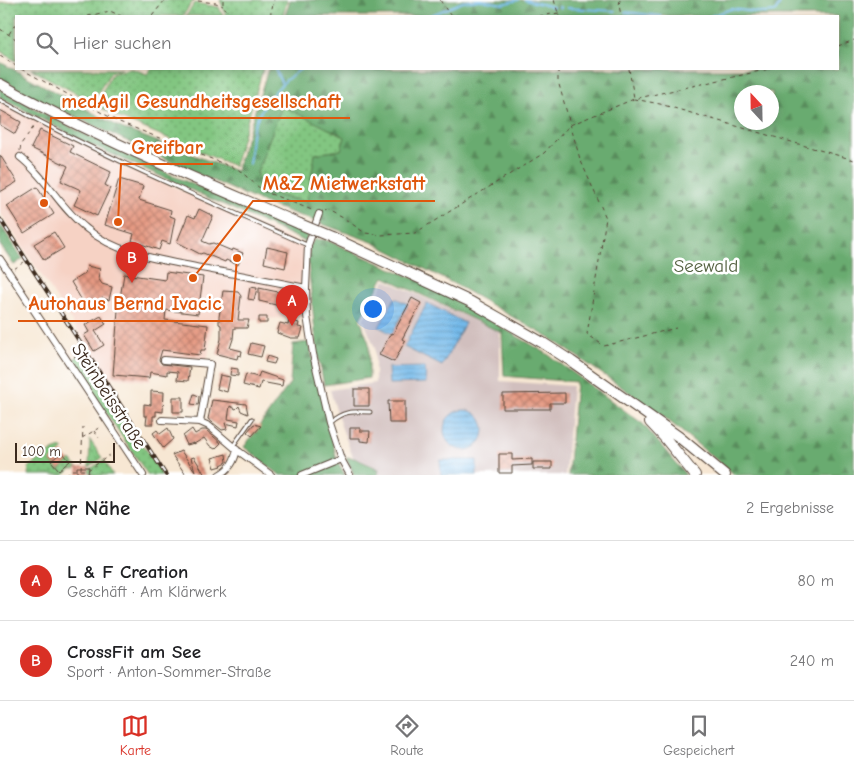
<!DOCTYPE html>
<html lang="de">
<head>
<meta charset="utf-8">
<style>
	:root { --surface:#fff; --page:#f6f6f6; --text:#202124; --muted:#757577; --line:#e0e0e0; --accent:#d93025 }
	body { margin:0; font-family:"Comic Neue",sans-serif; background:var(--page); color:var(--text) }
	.compass { position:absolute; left:734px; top:85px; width:45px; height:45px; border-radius:50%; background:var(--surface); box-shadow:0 2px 8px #0003; rotate:338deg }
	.scale { position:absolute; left:15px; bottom:12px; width:100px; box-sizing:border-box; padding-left:5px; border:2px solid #3b2a1e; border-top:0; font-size:14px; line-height:18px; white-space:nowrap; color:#3b2a1e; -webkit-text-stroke:4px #fff; paint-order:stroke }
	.you { position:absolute; left:372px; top:308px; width:18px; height:18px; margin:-12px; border:4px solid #fff; border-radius:50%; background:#1a73e8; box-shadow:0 0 0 8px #1a73e833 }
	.badge { display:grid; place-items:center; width:32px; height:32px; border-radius:50%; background:var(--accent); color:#fff; font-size:16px; font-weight:700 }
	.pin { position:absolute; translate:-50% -41px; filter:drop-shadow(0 1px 2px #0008) }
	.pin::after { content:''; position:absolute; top:26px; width:18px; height:15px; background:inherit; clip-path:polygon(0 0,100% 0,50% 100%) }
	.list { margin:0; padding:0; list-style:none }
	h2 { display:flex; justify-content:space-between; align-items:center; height:65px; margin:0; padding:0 20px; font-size:21px }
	h2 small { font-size:16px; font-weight:400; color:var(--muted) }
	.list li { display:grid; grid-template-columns:32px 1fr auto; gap:15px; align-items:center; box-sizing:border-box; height:80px; padding:0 20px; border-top:1px solid var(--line) }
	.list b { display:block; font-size:19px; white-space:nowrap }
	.list p { margin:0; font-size:16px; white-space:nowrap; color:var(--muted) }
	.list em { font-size:16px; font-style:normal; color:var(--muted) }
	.icon { flex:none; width:28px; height:28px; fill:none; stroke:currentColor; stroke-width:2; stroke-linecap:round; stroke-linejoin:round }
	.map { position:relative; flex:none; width:854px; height:475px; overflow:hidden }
	.search { position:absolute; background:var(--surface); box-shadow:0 2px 8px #0003; left:15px; right:15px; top:15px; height:55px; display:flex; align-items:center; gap:12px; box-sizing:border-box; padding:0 18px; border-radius:0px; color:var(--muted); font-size:19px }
	.sheet { height:225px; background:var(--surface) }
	nav { display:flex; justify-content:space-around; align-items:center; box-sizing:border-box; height:70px; border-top:1px solid var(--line); background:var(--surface); font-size:14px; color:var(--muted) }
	nav a { display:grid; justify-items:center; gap:2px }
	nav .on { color:var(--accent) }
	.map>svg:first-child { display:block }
	.built { fill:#f6d2c4 }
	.industrial { fill:#d1bfbe }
	.green { fill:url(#green-dots); stroke:#5e7850 }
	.forest { fill:url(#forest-firs); stroke:#526a46; fill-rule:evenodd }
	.water { fill:url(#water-rules); stroke:#577284 }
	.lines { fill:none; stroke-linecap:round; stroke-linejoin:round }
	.stream { stroke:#73b9ea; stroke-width:2 }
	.building { fill:url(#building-cross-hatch) }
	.service-casing { stroke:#574639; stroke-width:5 }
	.minor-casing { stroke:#574639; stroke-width:8 }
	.primary-casing { stroke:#574639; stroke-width:12 }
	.path { stroke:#574639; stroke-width:1; stroke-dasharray:4 4; stroke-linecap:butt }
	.service { stroke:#fff; stroke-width:3 }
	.minor { stroke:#fff; stroke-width:6 }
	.primary { stroke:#fff; stroke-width:10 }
	.rail-casing { stroke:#3b2a1e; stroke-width:4 }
	.rail { stroke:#fff; stroke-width:2; stroke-dasharray:5.5; stroke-linecap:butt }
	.primary-bridge-casing { stroke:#574639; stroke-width:12; stroke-linecap:butt }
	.primary-bridge { stroke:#fff; stroke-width:10 }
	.labels { text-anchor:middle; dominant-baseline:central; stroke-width:5; stroke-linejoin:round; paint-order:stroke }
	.park-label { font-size:19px; fill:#546141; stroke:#fff }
	.street-label { font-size:19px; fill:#3b2a1e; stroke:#fff }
	.leader { fill:none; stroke:#df570d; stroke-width:2 }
	.callout-dot { fill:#df570d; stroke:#fff; stroke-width:2 }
	.callout-label { font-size:20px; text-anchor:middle; font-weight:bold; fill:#df570d; stroke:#fff; stroke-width:5; stroke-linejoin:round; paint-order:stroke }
</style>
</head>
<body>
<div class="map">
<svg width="854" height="475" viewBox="0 0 854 475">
	<defs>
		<pattern id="green-dots" width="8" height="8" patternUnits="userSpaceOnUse" patternTransform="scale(1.25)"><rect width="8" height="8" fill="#82c681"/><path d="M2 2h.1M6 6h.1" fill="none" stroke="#6ca169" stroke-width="1.8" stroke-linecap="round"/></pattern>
		<pattern id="forest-firs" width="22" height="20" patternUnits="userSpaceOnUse" patternTransform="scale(1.25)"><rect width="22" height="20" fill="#69ab6f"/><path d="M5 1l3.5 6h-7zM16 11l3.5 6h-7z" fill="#588b5b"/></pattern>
		<pattern id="water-rules" width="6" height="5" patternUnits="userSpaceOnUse" patternTransform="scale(1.25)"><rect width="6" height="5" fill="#73b9ea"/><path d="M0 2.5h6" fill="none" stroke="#6097bd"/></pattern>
		<pattern id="building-cross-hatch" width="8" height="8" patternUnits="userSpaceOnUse" patternTransform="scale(1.25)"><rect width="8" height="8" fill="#e59982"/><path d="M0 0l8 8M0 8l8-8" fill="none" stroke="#bb7d6a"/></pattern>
	</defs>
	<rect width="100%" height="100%" fill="#fff"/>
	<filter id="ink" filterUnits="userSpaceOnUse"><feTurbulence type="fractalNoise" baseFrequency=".02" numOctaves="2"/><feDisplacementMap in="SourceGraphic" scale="10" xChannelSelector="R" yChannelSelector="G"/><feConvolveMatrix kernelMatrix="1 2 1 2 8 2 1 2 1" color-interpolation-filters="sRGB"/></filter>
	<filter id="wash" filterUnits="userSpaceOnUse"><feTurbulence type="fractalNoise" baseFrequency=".0096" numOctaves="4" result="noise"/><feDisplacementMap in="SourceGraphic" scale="20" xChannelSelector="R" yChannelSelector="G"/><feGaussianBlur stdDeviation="1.12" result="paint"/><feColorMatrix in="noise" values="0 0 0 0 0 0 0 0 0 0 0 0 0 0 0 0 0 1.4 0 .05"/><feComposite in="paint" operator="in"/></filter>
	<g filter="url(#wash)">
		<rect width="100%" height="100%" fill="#f7e7d3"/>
		<path class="built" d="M0,101L133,169L306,246V317L213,321L207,363L154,357L150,381L108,377L0,212Z"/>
		<path class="industrial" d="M385,280L500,332V381L572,386L565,475H360L341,426L330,390L375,383V348L363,319Z"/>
		<path class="green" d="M24,0H194L183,16H16V61L0,51V3Z
			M220,0H287L283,16H226Z
			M195,3L219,7L223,16H186Z
			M31,69H122L111,72L92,102Z
			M127,69H133L147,74L151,69H263L234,166L115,116L95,104L112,74Z
			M282,105L345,137L341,150L315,154L307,202L280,196L258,183L257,172Z
			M85,352L162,475H148L71,361Z
			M90,440L102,458L89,467Z
			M62,448L64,449L50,461L59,471L71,460L76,466V469H71L64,475H28L29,467L53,451Z
			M104,460L113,475H94L89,472V470Z"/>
		<path class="forest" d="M290,0H854V475H735L659,413L553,340L458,286L372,242L259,201L180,166L31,96L0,78V62L121,128L236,171L268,69H838V16H285ZM742,92H772V122H742ZM282,106L345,137L341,150L315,154L307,202L280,196L258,183L257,172Z
			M0,89C98,146 204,189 308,234L306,242L85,142L0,97Z
			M0,224L23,259L14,265L0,245Z
			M315,239L326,240L427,284L546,353L643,424L686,475H568L576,382L504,376L502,333L384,277L360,319L369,343V378L324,385L317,352L308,262L310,245Z
			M309,342L337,460L345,475H280L244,447L290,383L293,344Z
			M346,457L354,458L379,469L378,475H354Z"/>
		<path class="water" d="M395,298L408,304L392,334L379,327Z
			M427,303L465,323L442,366L404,347Z
			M425,367L426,383L389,384L388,368Z
			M444 430a20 20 0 1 1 40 0a20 20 0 1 1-40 0Z
			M440,460H477V475H441Z"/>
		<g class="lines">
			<path class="stream" d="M525,0L553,7
				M559,7L561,8
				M567,8L615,11
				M625,12L661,16
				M429,16L463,2L480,0L503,4L518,0
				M711,16L731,9L764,13L775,12L782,0
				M275,69L281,82
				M249,164C251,153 251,140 253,129C260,106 281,81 301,69"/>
		</g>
		<g id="blocks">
			<path class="building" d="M0,110L21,122L15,134L0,125Z
				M40,130L73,146L70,152L111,172L105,185L110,188L97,216L74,205L81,190L61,181L68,166L31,148Z
				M0,155L17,182L0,192Z
				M119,179L143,186L139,200L171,210L170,216L175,218L170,244L162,241L159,250L132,241L134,234L105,225Z
				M37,187L54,214L24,233L7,206Z
				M199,209L213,216L202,241L209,244L213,243L232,251L233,249L243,253L238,265L226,260L225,262L203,253L200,254L177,242L188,215L195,218Z
				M54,232L64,248L44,260L34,244Z
				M267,247L288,252L285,268L264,263Z
				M87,266L100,269L98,278L102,284L112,287L109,300L102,298L87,309L71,282L85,273Z
				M166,272L203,277L198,314L166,310L165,320L208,325L205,350H201L200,355L162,350L159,360L162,364L190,367L188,381L177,380L178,372L167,371V375L150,372L149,378L113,375L118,310L124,274L165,280Z
				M250,287L257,288L254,300L248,299Z
				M259,288L292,295L296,302L295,306L289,310L278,308L276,305L259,301Z
				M223,291L238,292L241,296L238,320H249L247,328H234L233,339L230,348L242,351L241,356L238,355L237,359L217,354L221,339V325L219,324V317Z
				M412,298L421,303L402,339L405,341L394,362L379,355L391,333L393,334Z
				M101,316L106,324L95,331L104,345L94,351L84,335L89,332L85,325Z
				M259,317H267V323H259Z
				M289,320L299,323L298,327L303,328L300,338H291L277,333L280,323L288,325Z
				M251,343L264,346L261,357L248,354Z
				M267,356L276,359L274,364L265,362Z
				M231,368L238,369V376L230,375Z
				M260,372L283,380L282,386L261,382L259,389L243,385L246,374L258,377Z
				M220,375L230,377L227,392L217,389Z
				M354,389H369V406H354Z
				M151,391L164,392L163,412L156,411V416H153V424H146L147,416H144V404L151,405Z
				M565,393V403H550V409H503V394Z
				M194,394L199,396L198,405L191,404Z
				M173,397H183V412H173Z
				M212,400L246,404L248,414L241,411L239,406L236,409L230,406L228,419L239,421L238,426L225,423L227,429L222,430L208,419Z
				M388,401H405V423H389Z
				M254,424L261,426L252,436L247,432Z
				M168,428L173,439L163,448L153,433L157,430L160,434Z
				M350,428H360V431H370L369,442L360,441V438H350Z
				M192,429L195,434L202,430H206L221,443L215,449L210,446L204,438L194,444V443L187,445L183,436Z
				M181,451L195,471L191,458L194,457L205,475H186L172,455Z
				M62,452L70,461L59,470L51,461Z
				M226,454L227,462L221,465L222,466L215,468L212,458Z
				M499,454H512V460L532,459V465L512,466V473H499Z
				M533,462H552V469H533Z
				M77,467H89L88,475H77Z"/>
		</g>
	</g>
	<g filter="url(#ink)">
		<use href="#blocks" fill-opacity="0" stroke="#574639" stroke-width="1"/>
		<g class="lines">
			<g class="service-casing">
				<path id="service" d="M0,100C99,155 204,199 307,245
					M329,423C343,411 352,411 370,412
					M233,446L252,419"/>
			</g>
			<g class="minor-casing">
				<path id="minor" d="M20,157C46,177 60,208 87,229C118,255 163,260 201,268C236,274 271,281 306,288
					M319,214L308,245L306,288L307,316L313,354L329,423L341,459L350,475
					M0,259L143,475
					M162,420L200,422L210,364L164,360
					M200,422L209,426L237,450L271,475
					M219,475C230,469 234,462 237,450
					M302,475L341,459"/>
			</g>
			<g class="primary-casing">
				<path id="primary" d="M0,84C96,138 199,180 300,224
					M331,237L471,302L543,343L571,361L679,437L725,475
					M650,422L665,438L695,475"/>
			</g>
			<path class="path" d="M190,0L216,3L223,6
				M223,0V6L232,16
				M440,0L449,14L463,16
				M554,0L559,16
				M620,0L619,5L621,16
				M88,16L110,11L121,16
				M152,16L165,0
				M270,16L274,0
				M539,16L559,13
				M0,29L16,39
				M9,34L14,26H16
				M838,46L854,40
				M0,56L16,66
				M21,69L117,121L239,170L263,191L312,210
				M558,69V81L580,159L606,218L587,334L604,346L676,328
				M629,69L634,98
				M634,99L660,104L854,160
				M20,151L21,144L35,125
				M325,212L328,210L345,219L365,233L381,235L415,233L544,153L570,125L634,99L769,69
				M14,269L24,262
				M74,357L82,352
				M94,431L99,438
				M82,438L102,426
				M81,469L83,427
				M66,475L71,470H88L110,455"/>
			<use href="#service" class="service"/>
			<use href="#minor" class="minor"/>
			<use href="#primary" class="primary"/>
			<g class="rail-casing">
				<path id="rail" d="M0,219L166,475"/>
			</g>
			<use href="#rail" class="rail"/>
			<g class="primary-bridge-casing">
				<path id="primary-bridge" d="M300,224L331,237"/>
			</g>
			<use href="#primary-bridge" class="primary-bridge"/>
		</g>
	</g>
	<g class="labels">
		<g class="park-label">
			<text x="706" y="266">Seewald</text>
		</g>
		<g class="street-label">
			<text transform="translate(109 396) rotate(57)">Steinbeisstraße</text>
		</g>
	</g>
	<path class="leader" d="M44 203L51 118H350M118 222L121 164H213M193 278L253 201H435M237 258L232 321H18"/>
	<g class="callout-dot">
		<circle cx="44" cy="203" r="5"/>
		<circle cx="118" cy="222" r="5"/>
		<circle cx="193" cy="278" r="5"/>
		<circle cx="237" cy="258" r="5"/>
	</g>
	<g class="callout-label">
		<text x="201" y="108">medAgil Gesundheitsgesellschaft</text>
		<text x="167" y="154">Greifbar</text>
		<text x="344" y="190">M&amp;Z Mietwerkstatt</text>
		<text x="125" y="310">Autohaus Bernd Ivacic</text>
	</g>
</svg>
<svg class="compass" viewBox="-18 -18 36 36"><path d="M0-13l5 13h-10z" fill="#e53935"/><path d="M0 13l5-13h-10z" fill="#757577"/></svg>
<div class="scale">100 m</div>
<div class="you"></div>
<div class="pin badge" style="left:292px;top:326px">A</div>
<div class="pin badge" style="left:132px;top:283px">B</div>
<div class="search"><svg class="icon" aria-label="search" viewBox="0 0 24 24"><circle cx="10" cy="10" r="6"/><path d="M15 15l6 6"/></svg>Hier suchen</div>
</div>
<section class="sheet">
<h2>In der Nähe<small>2 Ergebnisse</small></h2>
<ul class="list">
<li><span class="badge">A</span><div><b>L &amp; F Creation</b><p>Geschäft · Am Klärwerk</p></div><em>80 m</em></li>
<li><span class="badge">B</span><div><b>CrossFit am See</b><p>Sport · Anton-Sommer-Straße</p></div><em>240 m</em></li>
</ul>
</section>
<nav>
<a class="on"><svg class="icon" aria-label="map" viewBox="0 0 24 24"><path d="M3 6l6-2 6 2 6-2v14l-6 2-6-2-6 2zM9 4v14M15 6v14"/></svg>Karte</a>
<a><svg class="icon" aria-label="directions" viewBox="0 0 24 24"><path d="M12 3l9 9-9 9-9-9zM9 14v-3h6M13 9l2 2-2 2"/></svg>Route</a>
<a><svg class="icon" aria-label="saved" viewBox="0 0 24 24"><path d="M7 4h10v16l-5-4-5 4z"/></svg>Gespeichert</a>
</nav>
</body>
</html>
